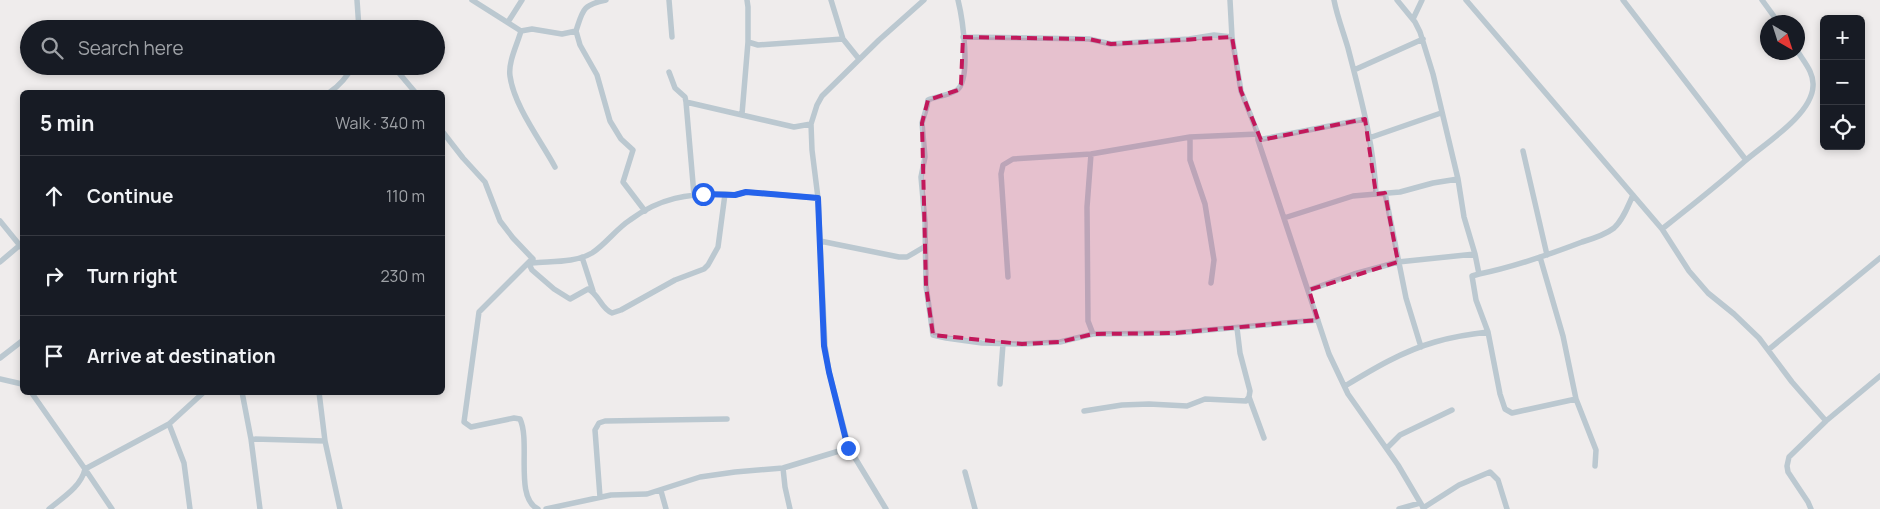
<!DOCTYPE html>
<html lang="en">
<head>
<meta charset="utf-8">
<style>
	:root { --surface:#171b24; --page:#242831; --text:#f1f3f6; --muted:#9ea1a6; --line:#363941 }
	body { margin:0; font-family:Manrope,sans-serif; background:var(--page); color:var(--text) }
	.controls { position:absolute; right:15px; top:15px; display:grid; overflow:hidden; border-radius:8px; box-shadow:0 2px 8px #0003 }
	.controls button { width:45px; height:45px; display:grid; place-items:center; padding:0; border:0; border-bottom:1px solid var(--line); background:var(--surface); color:var(--text); font:25px sans-serif }
	.compass { position:absolute; left:1760px; top:15px; width:45px; height:45px; border-radius:50%; background:var(--surface); box-shadow:0 2px 8px #0003; rotate:141deg }
	.stop { position:absolute; width:15px; height:15px; margin:-11px; border:4px solid #2563eb; border-radius:50%; background:#fff }
	.stop.end { background:#2563eb; border-color:#fff; box-shadow:0 1px 5px #0008 }
	.list { margin:0; padding:0; list-style:none }
	h2 { display:flex; justify-content:space-between; align-items:center; height:65px; margin:0; padding:0 20px; font-size:21px }
	h2 small { font-size:16px; font-weight:400; color:var(--muted) }
	.list li { display:grid; grid-template-columns:32px 1fr auto; gap:15px; align-items:center; box-sizing:border-box; height:80px; padding:0 20px; border-top:1px solid var(--line) }
	.list b { display:block; font-size:19px; white-space:nowrap }
	.list em { font-size:16px; font-style:normal; color:var(--muted) }
	.icon { flex:none; width:28px; height:28px; fill:none; stroke:currentColor; stroke-width:2; stroke-linecap:round; stroke-linejoin:round }
	.map { position:relative; flex:none; width:1880px; height:509px; overflow:hidden }
	.search { position:absolute; background:var(--surface); box-shadow:0 2px 8px #0003; left:20px; top:20px; width:425px; height:55px; display:flex; align-items:center; gap:12px; box-sizing:border-box; padding:0 18px; border-radius:28px; color:var(--muted); font-size:19px }
	.panel { position:absolute; background:var(--surface); box-shadow:0 2px 8px #0003; left:20px; top:90px; width:425px; height:305px; border-radius:8px }
	.map>svg:first-child { display:block }
	.lines { fill:none; stroke-linecap:round; stroke-linejoin:round }
	.street { stroke:#bbc8d0; stroke-width:5.5 }
	.route { stroke:#2563eb; stroke-width:6 }
	.marked { fill:#c2185b; fill-opacity:0.2; stroke:#c2185b; stroke-width:4; stroke-dasharray:10 6; stroke-linejoin:round }
</style>
</head>
<body>
<div class="map">
<svg width="1880" height="509" viewBox="0 0 1880 509">
	<rect width="100%" height="100%" fill="#efecec"/>
	<g class="lines">
		<path class="street" d="M357,0L359,29
			M472,0L521,31L532,29L562,34L576,31L580,45L597,75L610,121L621,139L633,150L623,182L645,211
			M669,0L672,37
			M747,0L748,7V42L758,45L843,39L859,59
			M831,0L843,39
			M958,0C962,16 972,79 957,90C948,96 937,96 928,100L927,106L922,123L925,157L921,177L925,222L926,286L933,335L946,338L982,343L1022,344L1060,342L1093,334L1175,333L1318,320
			M1230,0L1232,37L1241,91L1258,134V140L1329,354L1348,394L1398,465L1424,509
			M1334,0C1337,16 1343,31 1348,48C1360,95 1374,144 1376,194
			M1397,0L1415,22L1420,32L1433,74L1458,179L1464,217L1475,254L1479,274C1514,267 1548,255 1582,242C1592,239 1605,235 1614,228C1623,220 1628,206 1633,195
			M1466,0L1662,229L1689,271L1708,293L1734,314L1759,338L1792,382L1826,421
			M1623,0L1746,160
			M1762,0L1778,22
			M1413,19L1422,0
			M508,22L522,0
			M521,31C517,45 508,62 510,76C514,106 541,141 555,167
			M576,31C583,10 582,5 606,0
			M963,37L1089,39L1111,44L1189,39L1214,35L1232,37
			M393,66L415,92
			M1354,70L1423,39
			M669,72L675,88L685,97L686,102L794,127L811,124
			M330,92C340,85 347,77 353,66
			M686,102L694,195
			M742,114L748,42
			M442,131L463,158L485,182L500,221L513,238L533,259L530,266L532,270L554,289L570,299L588,289C599,294 601,309 612,313L621,310L675,280L704,269L708,265L718,247L725,194L735,195L746,192L818,198
			M1190,137V160L1205,204L1214,260L1211,283
			M1369,138L1441,113
			M1258,140L1365,119
			M1523,151L1547,255
			M1091,154L1087,207L1088,321L1093,334
			M1385,193L1406,298L1421,347
			M1284,218L1353,196L1400,192L1433,183L1458,179
			M0,221L22,248
			M1662,229C1690,207 1718,185 1745,161C1764,144 1812,115 1813,86C1814,73 1805,63 1798,52
			M820,241L899,257H907L924,247
			M582,257L593,291
			M1540,257L1563,336L1576,399L1596,450L1595,466
			M531,260L479,312L464,422L471,427L514,418L520,419C531,442 514,498 538,509
			M0,262L20,245
			M532,263C551,261 575,263 592,253C606,244 616,229 630,220C659,198 689,193 725,194
			M1479,274L1472,276L1476,300L1488,332L1500,394L1505,409L1512,413L1576,399
			M1008,277L1001,174L1003,165L1013,159L1091,154L1190,137L1258,134
			M1309,290L1354,274L1398,262L1475,254
			M1768,350L1880,258
			M0,358L22,341
			M0,379L22,384
			M1000,384L1003,344
			M1345,386C1373,369 1403,351 1435,342C1452,337 1470,334 1488,332
			M31,392L85,469L169,424L204,392
			M242,392L251,439L260,509
			M319,392L325,441L340,509
			M1249,397L1264,438
			M1084,411L1122,405L1149,404L1187,406L1205,399L1246,401L1249,397L1250,391L1240,353L1237,328
			M169,424L184,463L190,509
			M251,439L325,441
			M1387,448L1400,435L1452,410
			M783,468L785,487L790,509
			M965,472L975,509
			M661,491L666,509
			M600,497L595,430L599,423L605,421L727,419
			M1423,508L1459,485L1490,472L1498,480L1507,509
			M49,509C62,498 81,487 85,469L112,509
			M546,509L611,495L647,494L700,477L735,472L783,468L849,448
			M886,509L849,448L829,372L825,346L818,198L812,150L811,124L817,105L822,96L879,40L924,0
			M1399,509L1420,503
			M1811,509L1808,502L1788,472L1787,466L1789,457L1826,421L1880,376"/>
	</g>
	<g class="lines">
		<path class="route" d="M703,194L735,195L746,192L818,198L824,346L829,372L848,448"/>
	</g>
	<path class="marked" d="M963,37L1089,39L1111,44L1232,37L1241,91L1261,140L1365,119L1376,194L1385,193L1398,262L1309,290L1318,320L1175,333L1093,334L1060,342L1022,344L933,335L926,286L922,123L928,100L958,90L961,84Z"/>
</svg>
<div class="controls">
<button>+</button>
<button>−</button>
<button><svg class="icon" aria-label="locate" viewBox="0 0 24 24"><circle cx="12" cy="12" r="6"/><path d="M12 2v4M12 18v4M2 12h4M18 12h4"/></svg></button>
</div>
<svg class="compass" viewBox="-18 -18 36 36"><path d="M0-13l5 13h-10z" fill="#e53935"/><path d="M0 13l5-13h-10z" fill="#9ea1a6"/></svg>
<div class="stop" style="left:703px;top:194px"></div>
<div class="stop end" style="left:848px;top:448px"></div>
<div class="search"><svg class="icon" aria-label="search" viewBox="0 0 24 24"><circle cx="10" cy="10" r="6"/><path d="M15 15l6 6"/></svg>Search here</div>
<section class="panel">
<h2>5 min<small>Walk · 340 m</small></h2>
<ul class="list">
<li><svg class="icon" aria-label="ahead" viewBox="0 0 24 24"><path d="M12 20V5M6 11l6-6 6 6"/></svg><div><b>Continue</b></div><em>110 m</em></li>
<li><svg class="icon" aria-label="right" viewBox="0 0 24 24"><path d="M7 20v-9h11M14 6l5 5-5 5"/></svg><div><b>Turn right</b></div><em>230 m</em></li>
<li><svg class="icon" aria-label="arrive" viewBox="0 0 24 24"><path d="M6 21V4h12l-3 4 3 4H6"/></svg><div><b>Arrive at destination</b></div></li>
</ul>
</section>
</div>
</body>
</html>
